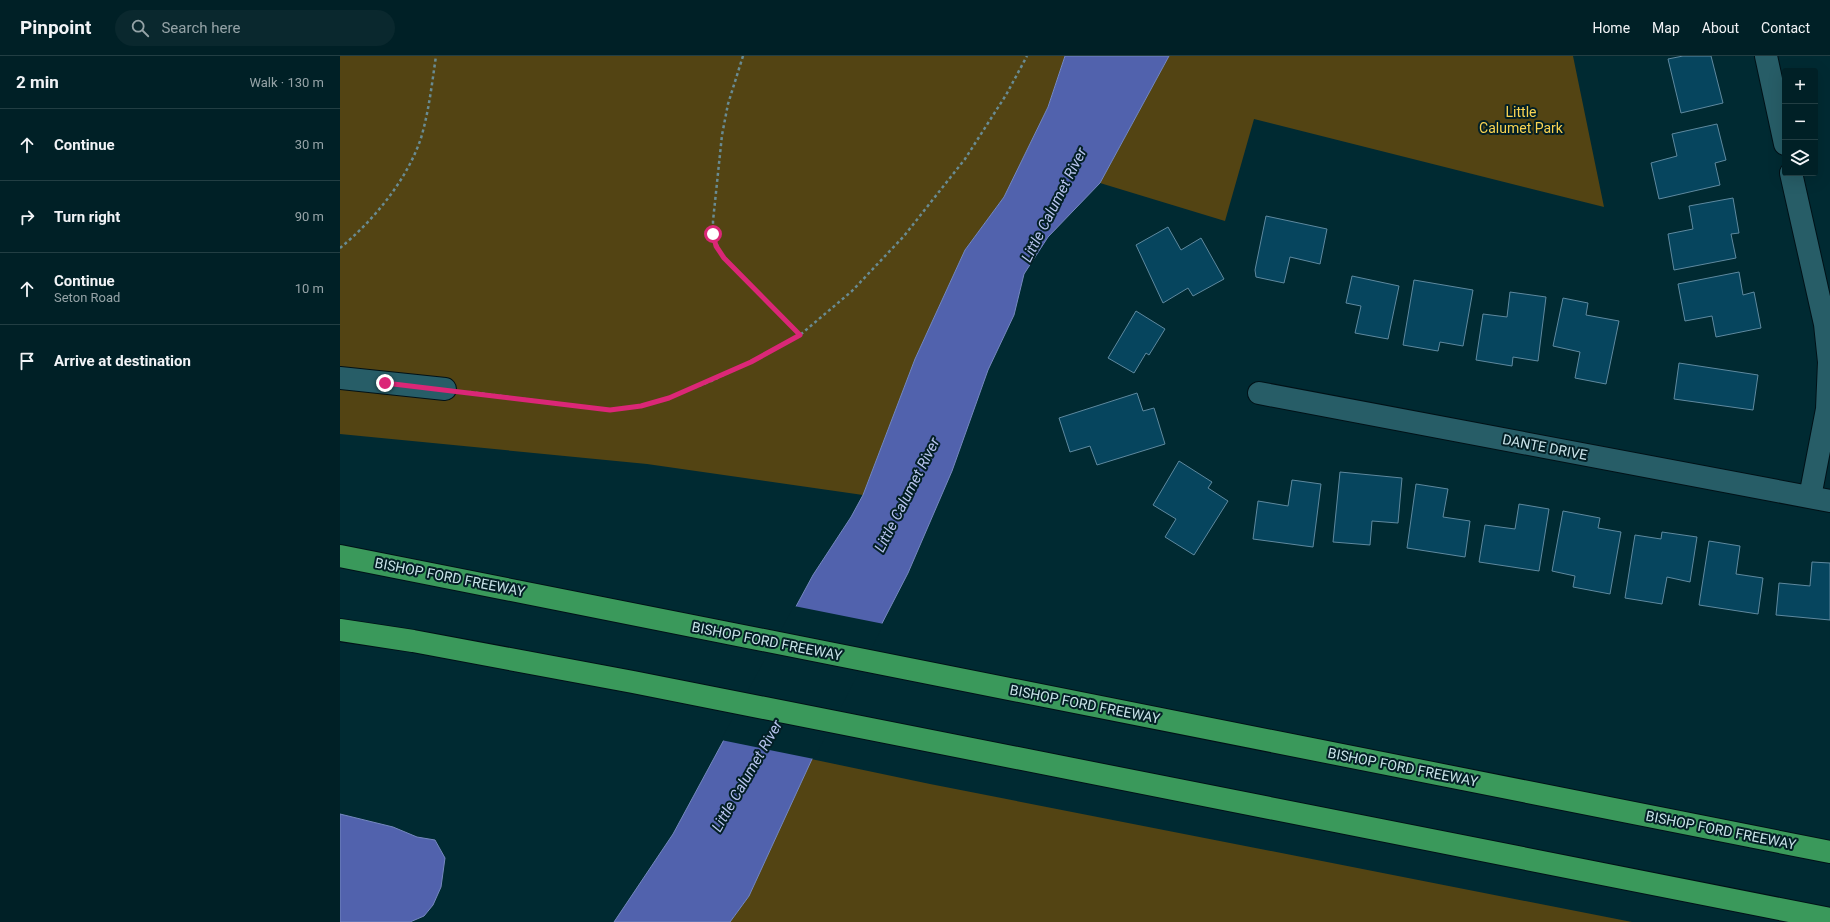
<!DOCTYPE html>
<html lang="en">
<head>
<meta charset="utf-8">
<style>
	:root { --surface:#002026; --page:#0a282e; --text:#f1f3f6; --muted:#95a3a7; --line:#223e43 }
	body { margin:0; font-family:Roboto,sans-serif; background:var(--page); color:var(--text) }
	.controls { position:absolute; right:12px; top:12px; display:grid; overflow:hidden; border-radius:4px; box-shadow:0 4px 16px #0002 }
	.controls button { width:36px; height:36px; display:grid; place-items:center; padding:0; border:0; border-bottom:1px solid var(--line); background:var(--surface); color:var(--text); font:20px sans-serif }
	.stop { position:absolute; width:12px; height:12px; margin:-9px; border:3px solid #db2777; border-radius:50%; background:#fff }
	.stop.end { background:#db2777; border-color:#fff; box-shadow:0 1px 4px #0008 }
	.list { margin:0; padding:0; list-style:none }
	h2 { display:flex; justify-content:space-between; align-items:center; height:52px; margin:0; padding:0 16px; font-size:17px }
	h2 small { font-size:13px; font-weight:400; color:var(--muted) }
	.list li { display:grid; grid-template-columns:26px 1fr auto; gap:12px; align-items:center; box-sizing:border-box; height:72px; padding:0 16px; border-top:1px solid var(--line) }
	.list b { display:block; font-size:15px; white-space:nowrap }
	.list p { margin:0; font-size:13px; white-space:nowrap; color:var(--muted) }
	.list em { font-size:13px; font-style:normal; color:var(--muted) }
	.icon { flex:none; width:22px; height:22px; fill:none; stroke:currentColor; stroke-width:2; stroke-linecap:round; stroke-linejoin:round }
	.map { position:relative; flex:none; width:1490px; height:866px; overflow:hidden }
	header { display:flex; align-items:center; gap:24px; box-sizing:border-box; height:56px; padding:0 20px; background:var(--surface); border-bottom:1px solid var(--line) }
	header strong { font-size:19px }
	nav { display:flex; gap:22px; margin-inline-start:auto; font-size:14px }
	.search { width:280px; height:36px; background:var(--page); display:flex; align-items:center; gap:10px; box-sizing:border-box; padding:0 14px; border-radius:22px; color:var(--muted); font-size:15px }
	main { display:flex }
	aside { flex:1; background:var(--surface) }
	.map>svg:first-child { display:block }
	.green { fill:#534413 }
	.water { fill:#5162ad; stroke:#7588bf }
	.pier { fill:#002a32 }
	.building { fill:#06455e; stroke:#5e899f }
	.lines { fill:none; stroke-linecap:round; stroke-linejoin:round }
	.minor-casing { stroke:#001117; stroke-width:24 }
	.motorway-casing { stroke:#001117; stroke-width:24 }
	.path { stroke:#698b92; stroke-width:2.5; stroke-dasharray:3 3; stroke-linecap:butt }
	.minor { stroke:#275d67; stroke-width:22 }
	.motorway { stroke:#3a995b; stroke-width:22 }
	.route { stroke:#db2777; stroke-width:5 }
	.labels { text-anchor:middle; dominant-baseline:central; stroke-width:4; stroke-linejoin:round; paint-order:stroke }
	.park-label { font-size:14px; fill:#fad453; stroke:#031f25 }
	.street-label { font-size:14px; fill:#c8e2e8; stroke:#031f25 }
	.water-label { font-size:15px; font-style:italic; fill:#b8c4ee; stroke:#031f25 }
</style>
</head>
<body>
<header>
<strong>Pinpoint</strong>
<div class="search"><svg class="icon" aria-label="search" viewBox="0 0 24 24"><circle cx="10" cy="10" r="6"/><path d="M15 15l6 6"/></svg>Search here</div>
<nav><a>Home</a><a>Map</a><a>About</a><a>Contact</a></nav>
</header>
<main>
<aside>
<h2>2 min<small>Walk · 130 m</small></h2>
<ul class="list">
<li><svg class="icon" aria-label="ahead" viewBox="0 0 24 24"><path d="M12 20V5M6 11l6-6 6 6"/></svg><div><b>Continue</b></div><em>30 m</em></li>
<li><svg class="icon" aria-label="right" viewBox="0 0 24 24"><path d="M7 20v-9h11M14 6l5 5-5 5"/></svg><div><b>Turn right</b></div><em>90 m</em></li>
<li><svg class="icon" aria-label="ahead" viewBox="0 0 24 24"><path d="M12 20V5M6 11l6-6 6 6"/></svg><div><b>Continue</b><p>Seton Road</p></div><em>10 m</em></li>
<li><svg class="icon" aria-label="arrive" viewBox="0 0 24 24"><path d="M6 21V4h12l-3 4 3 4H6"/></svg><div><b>Arrive at destination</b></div></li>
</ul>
</aside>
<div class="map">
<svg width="1490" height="866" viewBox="0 0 1490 866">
	<rect width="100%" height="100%" fill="#002a32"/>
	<path class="green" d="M0,0H725L708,51L664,141L625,194L575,303L523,439L307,408L0,378Z
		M829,0H1233L1264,151L914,63L885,165L760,127Z
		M471,703L590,728L1292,866H390L409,840Z"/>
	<path class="water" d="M725,0H829L760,127L708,181L684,218L674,259L648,314L612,415L568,517L472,703L409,840L390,866H274L333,778L473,519L511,461L523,439L575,303L625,194L664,141L708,51Z
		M0,758L53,771L77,781L95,784L105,802L101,831L93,849L84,860L70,866H0Z"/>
	<path class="pier" d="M454,550L544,568L474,703L381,684Z"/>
	<path class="building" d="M1343,0H1371L1383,47L1341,57L1328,3Z
		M1377,68L1386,104L1375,107L1380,129L1319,143L1311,107L1337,100L1332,78Z
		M1393,142L1399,177L1391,178L1396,202L1334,214L1328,178L1353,173L1349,150Z
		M926,160L987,173L980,208L950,201L944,227L916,221L915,214Z
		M828,171L841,194L861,182L884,223L853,240L848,232L823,247L796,189Z
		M1399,216L1403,239L1414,236L1421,272L1376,281L1372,260L1345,265L1338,228Z
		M1012,220L1059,230L1048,283L1015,277L1021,250L1006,247Z
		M1074,224L1133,234L1123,290L1100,286L1098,295L1063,289Z
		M1170,236L1206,241L1198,305L1173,301L1172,310L1136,304L1143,258L1167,261Z
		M1223,242L1248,247L1246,259L1279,265L1266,328L1235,322L1240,296L1213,290Z
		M796,255L825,273L809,299L806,297L794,317L768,302Z
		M1339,307L1418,319L1413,354L1334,343Z
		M797,337L803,355L814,352L825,388L757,409L750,390L730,396L719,362Z
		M839,405L872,426L868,432L888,445L854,499L825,481L836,463L813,449Z
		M1000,416L1062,422L1058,467L1032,465L1030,489L993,486Z
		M952,424L981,428L973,491L913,483L918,445L948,450Z
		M1076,428L1108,433L1103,461L1130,465L1125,501L1067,492Z
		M1179,448L1209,453L1199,515L1139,506L1145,469L1175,473Z
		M1223,455L1260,462L1258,472L1281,476L1270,538L1233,531L1235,520L1212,515Z
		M1322,476L1357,481L1350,526L1327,521L1322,548L1285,542L1295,479L1321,483Z
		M1369,485L1400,490L1396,518L1423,522L1418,558L1359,549Z
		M1472,506L1490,507V564L1436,559L1439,527L1470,530Z"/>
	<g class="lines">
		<g class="minor-casing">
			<path id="minor" d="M1426,0L1445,88
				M1451,117L1485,268L1489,306L1487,353L1470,441
				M0,322L105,333
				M919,337L1490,445"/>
		</g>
		<g class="motorway-casing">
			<path id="motorway" d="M0,500L1490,796
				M0,574L73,585L293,626L1490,863"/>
		</g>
		<path class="path" d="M403,0L388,48L382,79L373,165C373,180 376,189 384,202L460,279
			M0,192C34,164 67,124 81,82C89,55 92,27 96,0
			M130,336L270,354L301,350L329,342L371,325L411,306L460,279L512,235L564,180L625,103L666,39L687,0"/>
		<use href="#minor" class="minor"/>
		<use href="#motorway" class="motorway"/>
	</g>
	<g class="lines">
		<path class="route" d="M45,327L270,354L301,350L329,342L411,306L460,279L384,202L376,190L373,178"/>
	</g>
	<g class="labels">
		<g class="park-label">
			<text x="1181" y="56">Little<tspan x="1181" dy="16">Calumet Park</tspan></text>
		</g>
		<g class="street-label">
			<text transform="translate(1205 391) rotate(11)">DANTE DRIVE</text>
			<text transform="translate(110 521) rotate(11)">BISHOP FORD FREEWAY</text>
			<text transform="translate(427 585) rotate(11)">BISHOP FORD FREEWAY</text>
			<text transform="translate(745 648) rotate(11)">BISHOP FORD FREEWAY</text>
			<text transform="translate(1063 711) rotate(11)">BISHOP FORD FREEWAY</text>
			<text transform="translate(1381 774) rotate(11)">BISHOP FORD FREEWAY</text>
		</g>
		<g class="water-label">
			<text transform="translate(714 149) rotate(-63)">Little Calumet River</text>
			<text transform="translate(567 439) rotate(-63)">Little Calumet River</text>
			<text transform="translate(407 720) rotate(-60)">Little Calumet River</text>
		</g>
	</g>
</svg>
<div class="controls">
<button>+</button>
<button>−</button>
<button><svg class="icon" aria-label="layers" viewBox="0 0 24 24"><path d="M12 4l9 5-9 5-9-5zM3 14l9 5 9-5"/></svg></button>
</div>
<div class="stop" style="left:373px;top:178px"></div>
<div class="stop end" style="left:45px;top:327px"></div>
</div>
</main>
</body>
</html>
